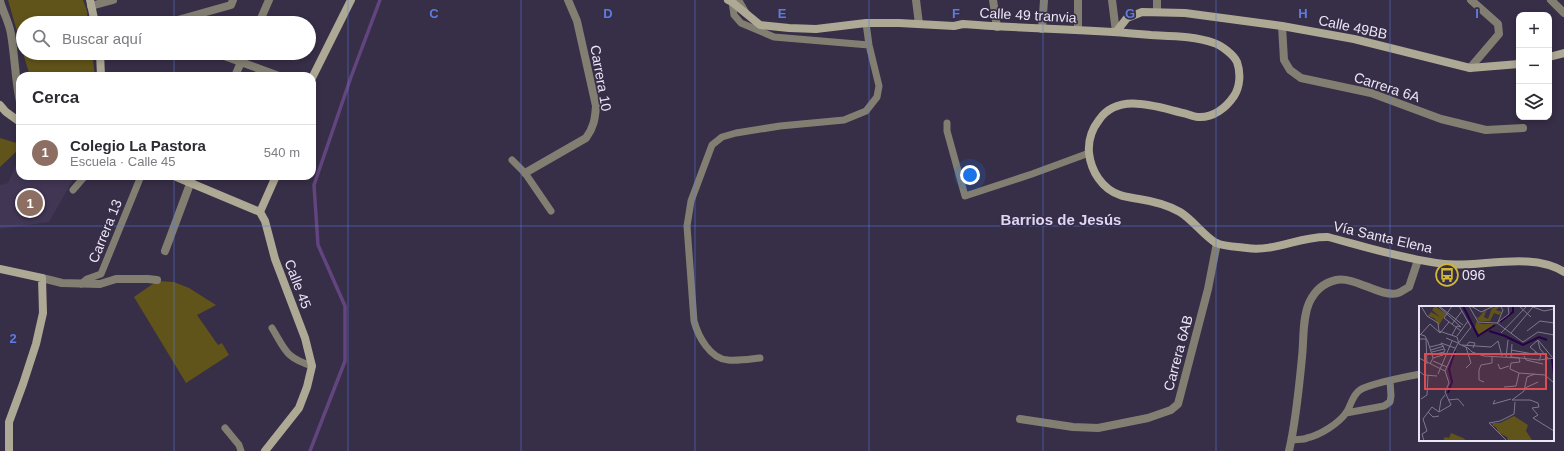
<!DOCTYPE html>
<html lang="es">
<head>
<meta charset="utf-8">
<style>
	:root { --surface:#fff; --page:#f7f7f7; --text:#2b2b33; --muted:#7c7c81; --line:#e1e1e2; --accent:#766a34 }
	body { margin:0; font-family:Arial,sans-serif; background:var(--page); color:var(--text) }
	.controls { position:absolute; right:12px; top:12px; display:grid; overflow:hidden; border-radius:8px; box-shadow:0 2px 6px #0003 }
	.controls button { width:36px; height:36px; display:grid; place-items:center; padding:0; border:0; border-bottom:1px solid var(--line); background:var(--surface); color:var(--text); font:20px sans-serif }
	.you { position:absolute; left:970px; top:175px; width:14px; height:14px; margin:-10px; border:3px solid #fff; border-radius:50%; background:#1a73e8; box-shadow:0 0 0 6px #1a73e833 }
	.badge { display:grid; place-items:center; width:26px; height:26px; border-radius:50%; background:var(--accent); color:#fff; font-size:13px; font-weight:700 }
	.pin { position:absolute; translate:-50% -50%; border:2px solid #fff; box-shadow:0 1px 4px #0006 }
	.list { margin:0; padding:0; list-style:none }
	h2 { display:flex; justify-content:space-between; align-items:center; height:52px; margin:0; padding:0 16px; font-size:17px }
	h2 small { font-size:13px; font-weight:400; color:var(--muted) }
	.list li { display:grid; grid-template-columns:26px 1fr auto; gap:12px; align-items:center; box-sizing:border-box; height:56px; padding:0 16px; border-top:1px solid var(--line) }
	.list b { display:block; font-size:15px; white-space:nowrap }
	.list p { margin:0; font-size:13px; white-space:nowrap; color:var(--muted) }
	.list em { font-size:13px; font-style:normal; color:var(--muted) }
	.icon { flex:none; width:22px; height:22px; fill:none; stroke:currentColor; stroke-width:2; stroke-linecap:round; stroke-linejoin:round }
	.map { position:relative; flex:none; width:1564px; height:451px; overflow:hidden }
	.search { position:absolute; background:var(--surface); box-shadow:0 2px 6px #0003; left:16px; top:16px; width:300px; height:44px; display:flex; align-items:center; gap:10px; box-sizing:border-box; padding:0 14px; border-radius:22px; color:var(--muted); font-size:15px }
	.panel { position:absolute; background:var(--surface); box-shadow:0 2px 6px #0003; left:16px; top:72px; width:300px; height:108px; border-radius:12px }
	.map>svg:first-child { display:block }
	.built { fill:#413654 }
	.green { fill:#60541a }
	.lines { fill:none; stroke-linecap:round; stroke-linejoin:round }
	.stream { stroke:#62457e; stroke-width:3.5 }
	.lane { stroke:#827f72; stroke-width:7 }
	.street { stroke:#827f72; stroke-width:8 }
	.secondary { stroke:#aea994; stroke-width:8 }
	.grid { fill:none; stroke:#5b7ce1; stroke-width:1; stroke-opacity:0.55 }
	.labels { text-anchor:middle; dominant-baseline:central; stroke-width:3.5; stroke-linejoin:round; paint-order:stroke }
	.street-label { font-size:14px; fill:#ebe6f6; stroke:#372e47 }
	.poi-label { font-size:14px; fill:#ebe6f6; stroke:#372e47; text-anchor:start }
	.neighbourhood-label { font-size:15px; font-weight:bold; fill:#dfd5f4; stroke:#372e47 }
	.inset-river { fill:none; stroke:#28004a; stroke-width:2 }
	.inset-road { fill:none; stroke:#7f788d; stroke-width:1 }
	.view { fill:#da4e51; fill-opacity:0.15; stroke:#da4e51; stroke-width:2 }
	.inset-edge { fill:none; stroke:#ebe6f6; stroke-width:2 }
	.grid-label { font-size:13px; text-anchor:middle; font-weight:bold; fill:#5b7ce1; stroke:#372e47; stroke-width:3.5; stroke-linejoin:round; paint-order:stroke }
</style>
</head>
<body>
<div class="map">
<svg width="1564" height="451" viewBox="0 0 1564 451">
	<rect width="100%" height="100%" fill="#372e47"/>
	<path class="built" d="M20,156V176H75L49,222L0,229V185L8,183Z"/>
	<path class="green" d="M8,0H83L87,11L88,23H23V52Z
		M23,53H92L95,76H30Z
		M0,138L20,144V148L0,167Z
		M157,281L174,282L189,288L216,305L197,315L218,345L222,343L229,355L186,383L134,297Z"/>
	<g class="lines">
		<path class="stream" d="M310,451L345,361V306L318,245L314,185L351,77L380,0"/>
		<path class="lane" d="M732,2L734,15L741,23L774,37L869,45
			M947,123V131L965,196L1032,174L1089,153
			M512,160L525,173L551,211
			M73,190L85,176
			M81,284L87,279L101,274L141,176
			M272,328C286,351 285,357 312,366
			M760,358C750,359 738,361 728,360C710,359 698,336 694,321L687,226L691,201L712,145L722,137L736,133L780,126L844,120L866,111L877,97L879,86L869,45L866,23
			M1346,413L1384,406L1390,402L1391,396L1390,381
			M225,428L239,445L241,451
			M1292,440C1297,439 1303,440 1307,438C1320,435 1338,424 1346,413C1351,406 1352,395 1360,390C1371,383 1406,377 1420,374"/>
		<path class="street" d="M738,0L745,12
			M916,0L919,24
			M993,0L997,27
			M1078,0V30
			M1112,0L1116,32
			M1157,0V11
			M1551,0L1564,13
			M0,1C3,12 9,22 11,34C15,57 15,79 20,102
			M91,6L113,0
			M167,23L231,5L233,0
			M259,23L269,0
			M1282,26L1284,60L1290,70L1301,78L1371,93L1441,119L1486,130L1523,128
			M1042,29L1044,0
			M216,53L279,76
			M1470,68L1499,34L1498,24L1471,0
			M235,76L245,53
			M525,173L586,138C594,127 595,119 596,106L577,21L568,0
			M165,251L193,176
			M42,278L62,283L100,284L116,279H148L157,280
			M1020,419L1073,427L1098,428L1148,418L1171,410L1178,404L1208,289L1217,243
			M1289,451C1296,421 1299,388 1302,357C1304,340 1302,320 1309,303C1314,292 1323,283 1336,280C1355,276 1381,298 1398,293C1401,292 1405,289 1409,287L1418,260"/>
		<path class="secondary" d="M90,0L95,23
			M728,0L732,2L760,25L789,28L816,29L866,23H899L954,26L963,24C1026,29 1089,29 1151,35C1171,36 1195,36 1214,43C1221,45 1234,55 1237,62C1241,73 1240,87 1234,96C1226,108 1213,118 1198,117C1193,117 1188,114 1183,113C1157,107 1118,92 1099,120C1092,129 1088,141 1089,153C1091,171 1102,189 1120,195C1125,197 1133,198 1139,199C1152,201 1168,205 1180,212C1193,220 1203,235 1216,243C1222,246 1239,247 1247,248C1275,252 1300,236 1328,237C1366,247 1405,259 1444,264C1480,268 1531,251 1564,272
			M1116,32L1127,18L1142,12L1185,13L1282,26L1354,39L1470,68L1519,64
			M100,53L101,76
			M1549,57L1564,53
			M312,78L351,0
			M0,105L6,112L20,122
			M174,176L260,212
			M260,212L265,221L275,259L305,338L312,366L307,387L299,408L265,451
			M260,212L276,176
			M0,269L42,278L43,313L36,344L23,384L9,422V451"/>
	</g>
	<path class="grid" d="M174,0V23M348,0V451M521,0V451M695,0V451M869,0V451M1043,0V451M1216,0V451M1390,0V451M174,53V76M174,176V451M0,226H1564"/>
	<defs>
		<g id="bus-ring" transform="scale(1.15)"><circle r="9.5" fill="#372e47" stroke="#d1b736" stroke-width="1.5"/><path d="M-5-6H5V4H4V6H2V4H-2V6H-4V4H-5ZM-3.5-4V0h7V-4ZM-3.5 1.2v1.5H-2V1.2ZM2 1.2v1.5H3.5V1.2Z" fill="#d1b736"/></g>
	</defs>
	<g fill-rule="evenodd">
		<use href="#bus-ring" x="1447" y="275"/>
	</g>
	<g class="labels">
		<g class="street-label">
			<text transform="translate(1028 15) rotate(3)">Calle 49 tranvia</text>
			<text transform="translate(1353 27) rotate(12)">Calle 49BB</text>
			<text transform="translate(601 78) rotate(80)">Carrera 10</text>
			<text transform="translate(1387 87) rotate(18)">Carrera 6A</text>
			<text transform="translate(105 231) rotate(-68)">Carrera 13</text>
			<text transform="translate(1383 237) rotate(13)">Vía Santa Elena</text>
			<text transform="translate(298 284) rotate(69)">Calle 45</text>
			<text transform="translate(1178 353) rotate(-75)">Carrera 6AB</text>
		</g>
		<g class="poi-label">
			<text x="1462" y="275">096</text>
		</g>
		<g class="neighbourhood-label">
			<text x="1061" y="219">Barrios de Jesús</text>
		</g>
	</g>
	<g transform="translate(1419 306)">
		<rect width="135" height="135" fill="#372e47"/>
		<path d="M16,0L27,8L20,19L15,12L9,10L12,6L21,11L13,4ZM81,0L77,4L83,6L80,9L75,7L71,15H60L56,10L59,12L68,2L65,11L69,13L73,2ZM57,16L63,18H76L61,30L56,22ZM95,110L109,119L107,125L113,134L89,135L88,131L80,127L77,121L74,120L73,117H81ZM32,127L44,132L48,135H24L26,131L30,132Z" fill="#60541a"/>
		<path class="inset-river" d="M44,0L59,30L76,19M81,16L94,6V0M70,25L86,30L104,39L120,31L128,34M133,53L135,68M29,87L33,76L30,63L36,45"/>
		<path class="inset-road" d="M2,0L8,10L19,17L20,25L38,31L40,38L49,42L53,46L65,50L100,52L101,56L92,57L91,63L100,67L126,69L135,77M19,0L42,21M20,0L44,19M33,0L25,12L42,25M50,0L59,16L78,17L104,36L119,26L135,29M52,0L62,6L75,0M100,0L112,11M79,16L84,4L82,1M78,17L90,8L89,0M33,18L43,5M108,25L121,15L135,17M82,27L108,0M92,27L114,1L125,5L135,3M0,28L6,30L9,36L14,52L11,58M2,28L11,18L21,27L30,16M33,29L38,20L42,21M38,30L49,15M27,32L39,37M0,33H7L8,58M119,35L121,43L129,52M22,37L36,42M93,38L92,51L120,54L135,52M43,39L72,41L79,35L83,50M48,39L50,36L56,37L54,42M11,41L23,38M12,44L25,40M92,44L114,48L117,46M13,46L25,43M13,49L25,46M105,50L107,54L124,58M87,51L89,34M0,52L26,65M14,52L24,49L26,44L22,37M120,54L122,50L111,41L119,34L133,51M14,55L28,61M79,58L81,63L90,60M47,62L52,57L47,41M0,65L5,69L18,70M26,65L38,39L52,21L40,0M26,65L30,77M19,68L33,35M116,68L108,71L105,85L93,94H111L119,97L120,101L113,102L119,109L114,112L135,125M65,76L60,74V64L62,59L73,57V51M85,81L97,80L100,67M106,82L119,76M2,93L8,89L9,70M29,94L39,93L45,100M76,94L74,98L92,93M9,106L14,111L20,110M20,106L32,99L26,86L30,77M20,106L22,94L26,89M4,113L13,101L20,106M4,113L8,125M5,135L3,128L8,125M88,135L70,117L81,115L95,108L96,96"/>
		<path class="view" d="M6,48H127V83H6Z"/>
		<rect width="135" height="135" class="inset-edge"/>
	</g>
	<g class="grid-label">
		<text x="434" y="18">C</text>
		<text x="608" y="18">D</text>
		<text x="782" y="18">E</text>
		<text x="956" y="18">F</text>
		<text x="1130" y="18">G</text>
		<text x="1303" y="18">H</text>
		<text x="1477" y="18">I</text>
		<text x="13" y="343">2</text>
	</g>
</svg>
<div class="controls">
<button>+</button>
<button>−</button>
<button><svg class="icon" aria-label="layers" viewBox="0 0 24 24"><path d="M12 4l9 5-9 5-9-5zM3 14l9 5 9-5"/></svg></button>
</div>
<div class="you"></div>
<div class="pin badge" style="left:30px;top:203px;background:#8d6e63">1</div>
<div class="search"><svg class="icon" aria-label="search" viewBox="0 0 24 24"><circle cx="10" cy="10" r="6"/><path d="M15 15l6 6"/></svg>Buscar aquí</div>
<section class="panel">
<h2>Cerca<small></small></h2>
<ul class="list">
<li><span class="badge" style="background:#8d6e63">1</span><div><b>Colegio La Pastora</b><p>Escuela · Calle 45</p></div><em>540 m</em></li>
</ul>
</section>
</div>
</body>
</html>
